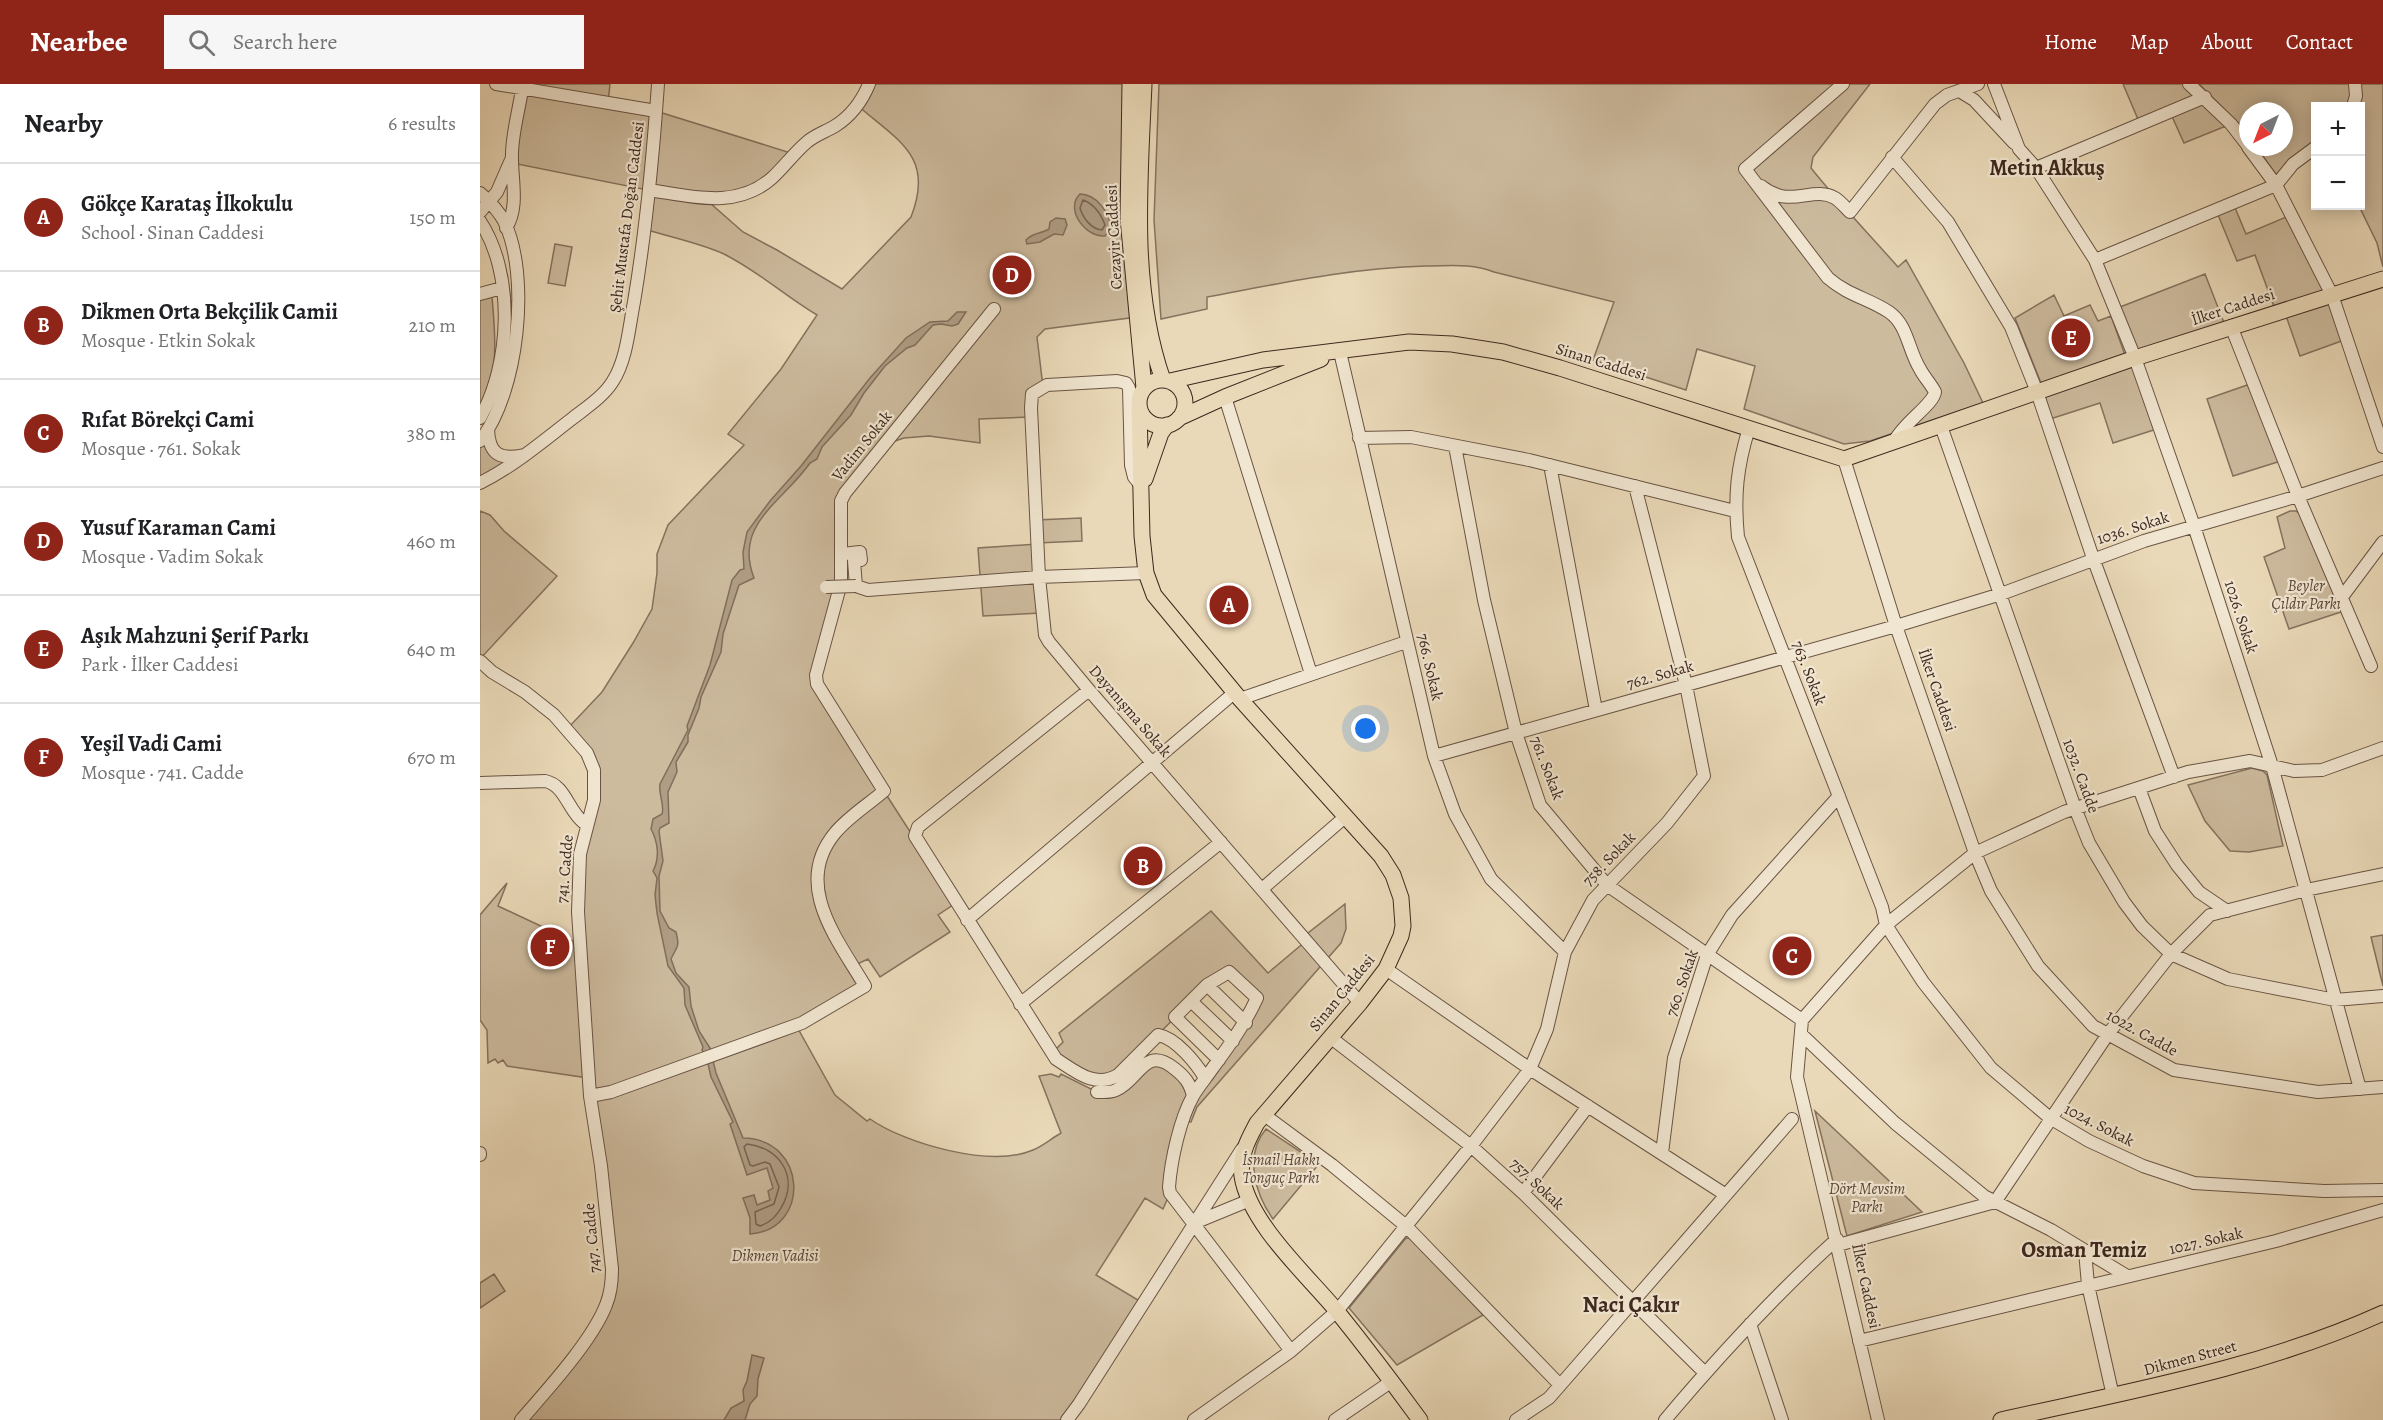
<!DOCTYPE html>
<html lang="en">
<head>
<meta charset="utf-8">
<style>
	:root { --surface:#fff; --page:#f6f6f6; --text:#202124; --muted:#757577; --line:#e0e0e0; --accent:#8f2418 }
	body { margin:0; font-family:Alegreya,serif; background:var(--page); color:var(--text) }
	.controls { position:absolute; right:18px; top:18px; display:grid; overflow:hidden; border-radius:0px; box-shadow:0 3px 15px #0003 }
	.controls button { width:54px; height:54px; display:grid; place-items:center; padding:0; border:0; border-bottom:2px solid var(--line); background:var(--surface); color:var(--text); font:30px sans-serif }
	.compass { position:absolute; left:1759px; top:18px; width:54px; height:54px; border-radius:50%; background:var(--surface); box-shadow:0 3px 15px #0003; rotate:222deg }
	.you { position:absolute; left:886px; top:645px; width:21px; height:21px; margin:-15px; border:4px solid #fff; border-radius:50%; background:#1a73e8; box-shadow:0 0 0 9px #1a73e833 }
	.badge { display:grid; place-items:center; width:39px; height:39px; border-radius:50%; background:var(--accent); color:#fff; font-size:20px; font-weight:700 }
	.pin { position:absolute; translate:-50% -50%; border:3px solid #fff; box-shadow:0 2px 6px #0006 }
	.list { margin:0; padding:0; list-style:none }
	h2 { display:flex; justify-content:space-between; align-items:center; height:78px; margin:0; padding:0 24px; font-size:26px }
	h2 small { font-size:20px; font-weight:400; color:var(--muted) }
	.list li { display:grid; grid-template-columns:39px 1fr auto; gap:18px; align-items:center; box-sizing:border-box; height:108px; padding:0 24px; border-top:2px solid var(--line) }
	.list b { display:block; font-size:22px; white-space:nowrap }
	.list p { margin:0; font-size:20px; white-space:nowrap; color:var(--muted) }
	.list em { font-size:20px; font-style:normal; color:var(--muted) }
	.icon { flex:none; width:33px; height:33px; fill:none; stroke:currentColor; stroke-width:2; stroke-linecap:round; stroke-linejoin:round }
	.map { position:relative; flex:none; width:1903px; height:1336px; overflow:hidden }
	header { display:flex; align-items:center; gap:36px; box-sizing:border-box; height:84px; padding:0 30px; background:var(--accent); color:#fff }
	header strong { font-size:28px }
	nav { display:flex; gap:33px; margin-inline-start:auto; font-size:21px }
	.search { width:420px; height:54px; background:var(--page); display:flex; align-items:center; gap:15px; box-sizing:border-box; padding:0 21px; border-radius:0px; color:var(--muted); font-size:22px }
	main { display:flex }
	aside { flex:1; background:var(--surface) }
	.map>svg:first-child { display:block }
	.green { fill:#cdbb9e; stroke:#86725e; stroke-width:1.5 }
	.water { fill:#b09d84; stroke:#826e5b; stroke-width:1.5 }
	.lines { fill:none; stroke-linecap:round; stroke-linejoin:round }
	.shore { stroke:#776251; stroke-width:1.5 }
	.minor-casing { stroke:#695444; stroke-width:14 }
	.major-casing { stroke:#3e281e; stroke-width:17 }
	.minor { stroke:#f1e6d1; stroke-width:12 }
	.major { stroke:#ead9b8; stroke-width:15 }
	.minor-bridge-casing { stroke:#695444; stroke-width:14; stroke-linecap:butt }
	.minor-bridge { stroke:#f1e6d1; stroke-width:12 }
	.labels { text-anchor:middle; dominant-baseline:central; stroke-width:4.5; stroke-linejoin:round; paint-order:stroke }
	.street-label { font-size:16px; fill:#3e281e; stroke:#f1e6d1 }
	.park-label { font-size:16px; font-style:italic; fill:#5b4538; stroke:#f1e6d1 }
	.district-label { font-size:22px; font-weight:bold; fill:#3e281e; stroke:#f1e6d1 }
</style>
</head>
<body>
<header>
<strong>Nearbee</strong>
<div class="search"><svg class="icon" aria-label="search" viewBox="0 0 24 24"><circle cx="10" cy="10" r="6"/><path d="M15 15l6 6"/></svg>Search here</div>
<nav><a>Home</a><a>Map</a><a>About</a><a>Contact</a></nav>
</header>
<main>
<aside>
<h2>Nearby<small>6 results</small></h2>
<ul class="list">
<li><span class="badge">A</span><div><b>Gökçe Karataş İlkokulu</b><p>School · Sinan Caddesi</p></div><em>150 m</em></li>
<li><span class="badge">B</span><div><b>Dikmen Orta Bekçilik Camii</b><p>Mosque · Etkin Sokak</p></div><em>210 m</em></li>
<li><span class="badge">C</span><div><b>Rıfat Börekçi Cami</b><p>Mosque · 761. Sokak</p></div><em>380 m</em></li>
<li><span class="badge">D</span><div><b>Yusuf Karaman Cami</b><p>Mosque · Vadim Sokak</p></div><em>460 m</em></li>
<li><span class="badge">E</span><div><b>Aşık Mahzuni Şerif Parkı</b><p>Park · İlker Caddesi</p></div><em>640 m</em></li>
<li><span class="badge">F</span><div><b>Yeşil Vadi Cami</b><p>Mosque · 741. Cadde</p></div><em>670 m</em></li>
</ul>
</aside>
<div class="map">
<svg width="1903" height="1336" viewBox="0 0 1903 1336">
	<rect width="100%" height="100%" fill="#ead9b8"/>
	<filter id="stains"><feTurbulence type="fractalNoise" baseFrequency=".00333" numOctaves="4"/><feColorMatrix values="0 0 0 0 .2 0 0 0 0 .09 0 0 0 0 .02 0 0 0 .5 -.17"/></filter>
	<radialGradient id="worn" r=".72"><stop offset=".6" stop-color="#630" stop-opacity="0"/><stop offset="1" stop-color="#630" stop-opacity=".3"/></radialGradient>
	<path class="green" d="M16,0H130L128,19L176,27L314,70L293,93L230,119L263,148L297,166L362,205L431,133C455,72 418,57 377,21L389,0H650L657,233L565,245L557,253L563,303L558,305L552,333L499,335L500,359L449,352L424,354L406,360L365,409L362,470L336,591L400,701L476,819L458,831L470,848L400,893L388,875L373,882L385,902L316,941L355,1011L387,1037L390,1035C426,1060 511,1084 553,1066C563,1062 572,1054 581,1049L559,992L571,990L579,993L581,990L617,1008H628L661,984L683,977L713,1011L782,913L780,909L750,883L739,889L638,991L624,997L571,970L583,958L579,949L731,827L788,889L826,857L823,853L865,820L866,845L861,859L717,1023L711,1038L703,1037L690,1109L683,1125L665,1114L616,1191L663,1219L587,1336H41L112,1248L131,1202L108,994L27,982L23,976L18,979L15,975L8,979L7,946L0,936V831L27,799L18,822L99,860L98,828L115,694L87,645L122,608L153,559L172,525L177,489V470L188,441L264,361L248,350L301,285L337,231C305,212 278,187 244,170C220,159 190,153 164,145L168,106L32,79L42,5Z
		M679,0H1390L1333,73L1331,84C1358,118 1389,150 1418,183L1426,176L1484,279L1503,319L1390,357L1364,360L1264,325L1275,282L1217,265L1206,306L1113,276L1134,218L1014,188C990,179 971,182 946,182C870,184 802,199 727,213V225L681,235L674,136Z
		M1643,0H1709L1751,40L1704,59L1690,28L1660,40Z
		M1719,0H1903V183L1897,159L1879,122H1880V22H1836L1835,58L1798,93L1776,63H1804V27H1768V53L1759,40Z
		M1753,119L1766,150L1811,131L1867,255L1820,272L1804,226L1796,228L1775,171L1757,177L1736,126Z
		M75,160L92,163L85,202L68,199Z
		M1725,190L1746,244L1655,274L1680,344L1633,359L1620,319L1567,336L1557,308L1655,274L1635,225Z
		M1574,211L1584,232L1610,221L1618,237L1631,232L1645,271L1561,299L1535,234Z
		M12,213C15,249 20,289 0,321V215Z
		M1773,299L1804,376L1753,392L1727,315Z
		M9,355L32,374L0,399V357Z
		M0,427L10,431L24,447L77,492L0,575Z
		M1810,427H1816L1820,430L1861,528L1809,545L1784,473L1805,464L1797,433Z
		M601,434L602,457L557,459L556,436Z
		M557,460L561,529L503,532L498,464Z
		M1772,684L1783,687L1787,691L1803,762L1769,768L1750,767L1725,737L1708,701Z
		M1903,851V902L1891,853Z
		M1335,1027L1442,1128L1367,1152Z
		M786,1045L839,1080L793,1135C775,1110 764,1071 786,1045Z
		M926,1154L934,1155L1003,1231L917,1281L869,1224Z
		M14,1190L25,1207L0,1224V1199Z"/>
	<path class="water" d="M600,110C616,110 629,128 631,143L625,152C606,154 584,125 600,110Z
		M576,134L585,135L587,141L583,151L574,150L560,158L547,160L546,156C554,148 561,150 569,145L570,138Z
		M477,228H486L478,240L472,242L461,240L453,241L435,261L427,264L405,282L384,309L371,331L342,363L337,375L330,379C303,418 253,440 274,494L259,501L243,550L241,568L221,613L219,624L208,651V658L196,678L197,688L188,708L189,739L180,744L179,747L183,777L179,792L180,827L189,844L196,848C200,864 197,862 191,875L196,889L209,903L211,922L219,947L230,964L236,989L263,1054C328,1055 331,1146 270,1150V1134L263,1114L274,1111L277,1121L290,1116L288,1107L293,1104L287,1084L267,1091L250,1040L253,1038L231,993L226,971L222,966L223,963L205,921L204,904L188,882L177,829L175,811L177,794L173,787C180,774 178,758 171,745L173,735L182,730C185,720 178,710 180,700L208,646L207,642L230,581L252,496L260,486L264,485L263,468L267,448L290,417L321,382L390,294L426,254L450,238L468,237Z
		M272,1271L284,1274L278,1295L277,1312L270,1320L265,1336H244L251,1324L264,1317L263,1306L267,1297Z"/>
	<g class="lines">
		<path class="shore" d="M603,116C614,120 621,130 625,141L622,146C611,145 603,134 600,124Z
			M267,1060C301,1064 319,1094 301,1124C296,1133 289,1139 280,1142L276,1140L275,1128L294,1120L299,1103L290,1080L285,1078L273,1082L270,1081L264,1063Z"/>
		<g class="minor-casing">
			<path id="minor" d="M16,0L176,27
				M1363,0L1265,85L1348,194C1369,212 1388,214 1409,228C1428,241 1428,266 1440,285C1444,293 1451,300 1455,308C1453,321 1423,339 1414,358
				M1514,0L1539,65L1556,84L1615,176L1655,274L1714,442L1792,682L1880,1005
				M1709,0L1751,40L1768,62
				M1481,8L1494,16L1534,59
				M1873,22L1876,12L1875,0
				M1768,63L1796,101L1852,211L1903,363
				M1412,73L1468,138L1531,243L1557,308L1613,474L1694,693
				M1556,84L1725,13
				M1281,102C1311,126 1332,101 1355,114C1360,117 1365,123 1370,128L1455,20L1467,11L1498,0
				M169,106C211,112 256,126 292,94C304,83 314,69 327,58C335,51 345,48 355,42C371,32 382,17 389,0
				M0,109C9,117 18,126 24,137C51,192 38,309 0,357
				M0,128L17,108L31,76
				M0,137C35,190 31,280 0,334
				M26,144C39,124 32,97 32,75C31,52 39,27 42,5
				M1615,176L1796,101L1813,80L1836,63
				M0,210L22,204
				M1751,242L1818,412L1891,582
				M860,268L954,672L975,730L1011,795L1085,868
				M745,313L831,590
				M1461,342L1595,724L1609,759L1644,818L1662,842L1691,870L1748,895L1855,916L1903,912
				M1269,344C1257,383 1254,412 1258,453L1402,823L1406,841L1443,898L1511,984L1570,1034L1609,1057L1663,1082L1714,1099L1844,1107L1903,1106
				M8,345C9,371 20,376 44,371
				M879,354L931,353L1049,376L1255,427
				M975,362L1004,516L1036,649L1060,721L1127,801L1322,936
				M1364,375L1416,542L1495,769L1511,807L1558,882L1613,942L1694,986L1838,1008L1903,1003
				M1070,381L1116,626
				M0,399C34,382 63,357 93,334C107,323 124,312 133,297C147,275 149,243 154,218C166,146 173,73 178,0
				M662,403L654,393L651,381L649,304L646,299L637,297L567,301L552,310L551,324L559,493L565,551L569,558L609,606L880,919
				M362,470L380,468L381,476L374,477L376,502L388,506L559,493L666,489
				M1862,513L1903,458
				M0,577L12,588L45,608L74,631L107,669L114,686V716L100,770L98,828L110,1012L121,1082L132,1185C132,1197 131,1209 126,1221C112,1257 67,1306 41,1336
				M609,606L438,743L435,752L576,975C595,987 615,1005 638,991L678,951C696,954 716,979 725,994
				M760,615L926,558
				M954,672L1416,542L1521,510L1664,457L1818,412L1903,384
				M0,699L65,697C85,701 88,726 103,738H108
				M1659,704L1675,747L1697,781L1719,808L1747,827
				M782,805L865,733
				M487,836L754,609
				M906,885L1050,985L1246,1111
				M727,901L766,939
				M711,917L753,957
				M540,920L741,758
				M1321,950L1415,1039L1504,1112L1571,1146L1647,1192
				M850,953L991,1062L1043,1109L1225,1289
				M739,976L695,933L727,901L749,888L777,914C765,940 749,962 732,985C726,994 718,1003 713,1012C700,1035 691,1076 689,1103L690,1109L811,1267
				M617,1008C623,1008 630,1009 636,1006C660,996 664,960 695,985C705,993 710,999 713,1012
				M110,1012L131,1008L322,939L385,902C358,856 312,801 355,749C368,733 389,720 404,707L337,600L336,591L361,499V417L365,409L514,225
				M783,1030L852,1081L926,1142L1080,1301
				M0,1069V1071
				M1182,1069L1194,974L1227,871L1252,831L1359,712
				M1043,1109L1108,1022
				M714,1139L770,1116
				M1358,1161L1515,1118L1628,950L1691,870L1730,831L1826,806L1903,790
				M1605,1167L1608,1201L1633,1312
				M1270,1240L1302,1336
				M1379,1257L1796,1157L1903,1126
				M587,1336L599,1320L762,1065
				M714,1336L811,1267L857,1227L991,1062L1050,985L1067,945L1085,868L1113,816L1187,739L1224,692L1206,601L1155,402
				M855,1336L912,1297
				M1036,1336L1069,1314L1312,1035
				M1185,1336C1239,1272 1295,1211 1357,1155
				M1398,1336L1317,993L1322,936L1406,841L1495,769L1584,728L1708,688L1770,677L1814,687L1842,686L1903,664"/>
		</g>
		<g class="major-casing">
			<path id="major" d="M650,0L648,134L664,304
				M664,0C660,98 650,202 683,296
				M659 319a23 23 0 1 1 46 0a23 23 0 1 1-46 0Z
				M690,297L783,276L929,258L972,260L1023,268L1080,284L1364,375L1655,274L1903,195
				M659,324L662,452L666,489L674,511L760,615L901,772L913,791L921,814L923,842L921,852L906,885L880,919L777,1039C768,1056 759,1072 762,1092C769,1139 826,1190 856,1226C885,1262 913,1299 940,1336
				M699,334L745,313L841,275
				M665,395L681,349L687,341
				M1521,1336C1650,1307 1782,1284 1903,1229"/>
		</g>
		<use href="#minor" class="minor"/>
		<use href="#major" class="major"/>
		<g class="minor-bridge-casing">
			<path id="minor-bridge" d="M346,503L376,502"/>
		</g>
		<use href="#minor-bridge" class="minor-bridge"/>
	</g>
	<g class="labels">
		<g class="street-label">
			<text transform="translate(147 133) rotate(-83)">Şehit Mustafa Doğan Caddesi</text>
			<text transform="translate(634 153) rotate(-93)">Cezayir Caddesi</text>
			<text transform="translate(1753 223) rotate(-18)">İlker Caddesi</text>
			<text transform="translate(1121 278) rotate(17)">Sinan Caddesi</text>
			<text transform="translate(382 362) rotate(-51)">Vadim Sokak</text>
			<text transform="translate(1653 444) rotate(-18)">1036. Sokak</text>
			<text transform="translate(1761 533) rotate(72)">1026. Sokak</text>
			<text transform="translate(950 583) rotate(77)">766. Sokak</text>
			<text transform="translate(1329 589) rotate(69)">763. Sokak</text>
			<text transform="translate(1180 591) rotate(-16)">762. Sokak</text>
			<text transform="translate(1457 606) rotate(71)">İlker Caddesi</text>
			<text transform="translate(650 627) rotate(49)">Dayanışma Sokak</text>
			<text transform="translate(1067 684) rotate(69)">761. Sokak</text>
			<text transform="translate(1601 692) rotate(70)">1032. Cadde</text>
			<text transform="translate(1129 775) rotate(-46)">758. Sokak</text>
			<text transform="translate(85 785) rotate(-85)">741. Cadde</text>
			<text transform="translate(1202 899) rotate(-71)">760. Sokak</text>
			<text transform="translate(862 909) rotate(-51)">Sinan Caddesi</text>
			<text transform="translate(1662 949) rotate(29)">1022. Cadde</text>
			<text transform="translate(1619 1041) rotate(27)">1024. Sokak</text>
			<text transform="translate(1057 1100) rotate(43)">757. Sokak</text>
			<text transform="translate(112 1154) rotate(-95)">747. Cadde</text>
			<text transform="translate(1726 1157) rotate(-13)">1027. Sokak</text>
			<text transform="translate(1386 1202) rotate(78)">İlker Caddesi</text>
			<text transform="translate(1710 1274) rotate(-15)">Dikmen Street</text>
		</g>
		<g class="park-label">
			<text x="1826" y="502">Beyler<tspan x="1826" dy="18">Çıldır Parkı</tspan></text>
			<text x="801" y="1076">İsmail Hakkı<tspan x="801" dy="18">Tonguç Parkı</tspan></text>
			<text x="1387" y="1105">Dört Mevsim<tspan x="1387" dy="18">Parkı</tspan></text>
			<text x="295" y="1172">Dikmen Vadisi</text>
		</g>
		<g class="district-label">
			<text x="1567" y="84">Metin Akkuş</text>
			<text x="1604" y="1166">Osman Temiz</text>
			<text x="1151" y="1221">Naci Çakır</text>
		</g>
	</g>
	<rect width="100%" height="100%" filter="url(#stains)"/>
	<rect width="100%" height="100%" fill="url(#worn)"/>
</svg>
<div class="controls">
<button>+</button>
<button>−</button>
</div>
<svg class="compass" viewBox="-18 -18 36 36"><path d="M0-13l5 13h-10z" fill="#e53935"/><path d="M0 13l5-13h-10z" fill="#757577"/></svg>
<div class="you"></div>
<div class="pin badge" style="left:749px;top:521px">A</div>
<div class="pin badge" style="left:663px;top:782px">B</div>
<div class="pin badge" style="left:1312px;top:872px">C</div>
<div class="pin badge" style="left:532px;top:191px">D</div>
<div class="pin badge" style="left:1591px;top:254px">E</div>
<div class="pin badge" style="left:70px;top:863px">F</div>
</div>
</main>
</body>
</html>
